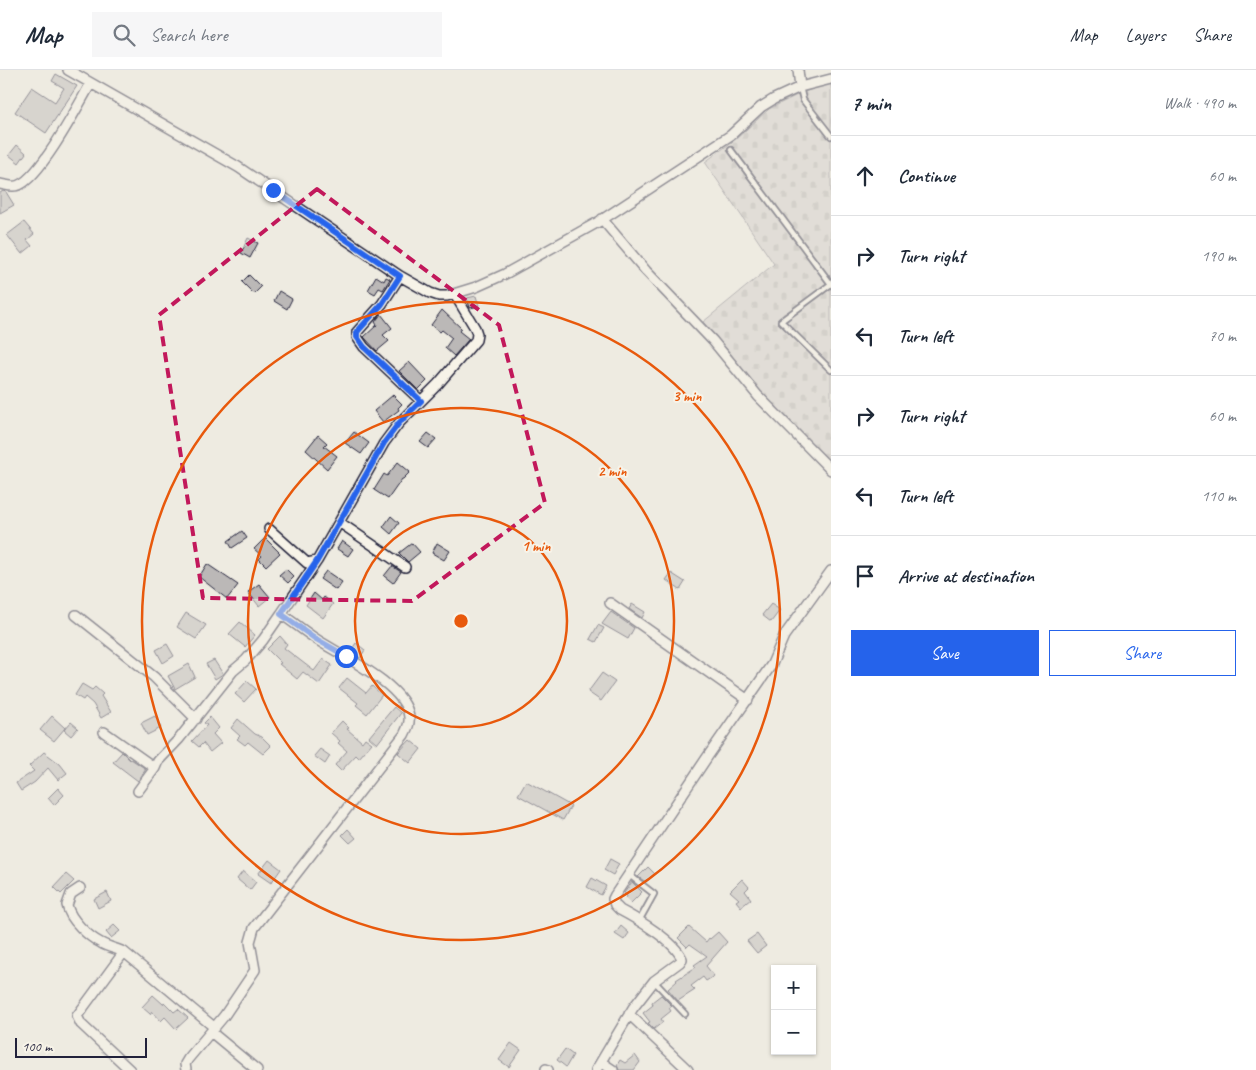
<!DOCTYPE html>
<html lang="en">
<head>
<meta charset="utf-8">
<style>
	:root { --surface:#fff; --page:#f6f6f7; --text:#1f2937; --muted:#747a83; --line:#e0e1e3; --accent:#2563eb }
	body { margin:0; font-family:Caveat,sans-serif; background:var(--page); color:var(--text) }
	.controls { position:absolute; right:15px; bottom:15px; display:grid; overflow:hidden; border-radius:0px; box-shadow:0 1px 4px #0004 }
	.controls button { width:45px; height:45px; display:grid; place-items:center; padding:0; border:0; border-bottom:1px solid var(--line); background:var(--surface); color:var(--text); font:25px sans-serif }
	.scale { position:absolute; left:15px; bottom:12px; width:132px; box-sizing:border-box; padding-left:5px; border:2px solid #22223b; border-top:0; font-size:14px; line-height:18px; white-space:nowrap; color:#22223b; -webkit-text-stroke:4px #f7f3e8; paint-order:stroke }
	.stop { position:absolute; width:15px; height:15px; margin:-11px; border:4px solid #2563eb; border-radius:50%; background:#fff }
	.stop.end { background:#2563eb; border-color:#fff; box-shadow:0 1px 5px #0008 }
	.list { margin:0; padding:0; list-style:none }
	h2 { display:flex; justify-content:space-between; align-items:center; height:65px; margin:0; padding:0 20px; font-size:21px }
	h2 small { font-size:16px; font-weight:400; color:var(--muted) }
	.list li { display:grid; grid-template-columns:32px 1fr auto; gap:15px; align-items:center; box-sizing:border-box; height:80px; padding:0 20px; border-top:1px solid var(--line) }
	.list b { display:block; font-size:19px; white-space:nowrap }
	.list em { font-size:16px; font-style:normal; color:var(--muted) }
	.actions { display:flex; gap:10px; padding:15px 20px }
	.actions a { flex:1; padding:11px 0; border:1px solid var(--accent); border-radius:0px; text-align:center; font-size:18px; color:var(--accent) }
	.actions .main { background:var(--accent); color:#fff }
	.icon { flex:none; width:28px; height:28px; fill:none; stroke:currentColor; stroke-width:2; stroke-linecap:round; stroke-linejoin:round }
	.map { position:relative; flex:none; width:831px; height:1000px; overflow:hidden }
	header { display:flex; align-items:center; gap:30px; box-sizing:border-box; height:70px; padding:0 25px; background:var(--surface); border-bottom:1px solid var(--line) }
	header strong { font-size:24px }
	nav { display:flex; gap:28px; margin-inline-start:auto; font-size:18px }
	.search { width:350px; height:45px; background:var(--page); display:flex; align-items:center; gap:12px; box-sizing:border-box; padding:0 18px; border-radius:0px; color:var(--muted); font-size:19px }
	main { display:flex }
	aside { flex:1; background:var(--surface) }
	.map>svg:first-child { display:block }
	.cemetery { fill:url(#cemetery-stones); stroke:#7a7882 }
	.building { fill:#bbb8b7; stroke:#22223b }
	.lines { fill:none; stroke-linecap:round; stroke-linejoin:round }
	.service-casing { stroke:#22223b; stroke-width:8 }
	.minor-casing { stroke:#22223b; stroke-width:12 }
	.service { stroke:#f7f3e8; stroke-width:4.5 }
	.minor { stroke:#f7f3e8; stroke-width:9 }
	.route { stroke:#2563eb; stroke-width:6 }
	.marked { fill:none; stroke:#c2185b; stroke-width:4; stroke-dasharray:10 6; stroke-linejoin:round }
	.ring { fill:none; stroke:#e8590c; stroke-width:2.5 }
	.centre { fill:#e8590c; stroke:#f7f3e8; stroke-width:2.5 }
	.ring-label { font-size:15px; text-anchor:middle; font-weight:bold; fill:#e8590c; stroke:#f7f3e8; stroke-width:4; stroke-linejoin:round; paint-order:stroke }
</style>
</head>
<body>
<header>
<strong>Map</strong>
<div class="search"><svg class="icon" aria-label="search" viewBox="0 0 24 24"><circle cx="10" cy="10" r="6"/><path d="M15 15l6 6"/></svg>Search here</div>
<nav><a>Map</a><a>Layers</a><a>Share</a></nav>
</header>
<main>
<div class="map">
<svg width="831" height="1000" viewBox="0 0 831 1000">
	<defs>
		<pattern id="cemetery-stones" width="16" height="16" patternUnits="userSpaceOnUse" patternTransform="scale(1.25)"><rect width="16" height="16" fill="#d1cdc9"/><path d="M2 7V4a2 2 0 0 1 4 0v3zM10 15v-3a2 2 0 0 1 4 0v3z" fill="#b3b0ae"/></pattern>
	</defs>
	<rect width="100%" height="100%" fill="#eeebe1"/>
	<filter id="ink" filterUnits="userSpaceOnUse"><feTurbulence type="fractalNoise" baseFrequency=".02" numOctaves="2"/><feDisplacementMap in="SourceGraphic" scale="10" xChannelSelector="R" yChannelSelector="G"/><feConvolveMatrix kernelMatrix="1 2 1 2 8 2 1 2 1" color-interpolation-filters="sRGB"/></filter>
	<g filter="url(#ink)">
		<path class="cemetery" d="M831,12V395L751,317L731,284L703,252L774,194L705,92L736,69L769,39L799,24Z"/>
		<path class="building" d="M56,4L77,16L46,63L15,42L32,17L55,32L64,18L52,11Z
			M17,75L26,83L19,93L9,85Z
			M3,121L6,122L14,135L0,143V123Z
			M24,152L34,164L27,170L32,176L22,184L7,165Z
			M248,168L258,173L250,188L241,183Z
			M249,205L261,217L254,224L242,212Z
			M376,206L384,211L386,207L390,209L383,220L379,218L375,224L368,220Z
			M279,221L292,229L287,239L274,231Z
			M476,226L479,236L470,238L467,228Z
			M442,240L462,259L459,261L469,269L454,286L445,278L452,268L442,260L440,262L431,255Z
			M381,244L392,258L383,265L389,271L377,281L364,267L377,255L375,252Z
			M409,292L427,311L418,320L399,301Z
			M393,325L402,334L398,338L399,340L383,352L374,341Z
			M354,362L369,373L361,384L345,373Z
			M428,363L436,369L428,378L420,372Z
			M318,365L327,373L324,376L337,386L327,399L306,380Z
			M398,392L410,402L403,409H402L388,429L374,420L384,404L387,406Z
			M391,446L399,453L391,464L383,457Z
			M242,461L247,468L232,478L228,471Z
			M265,468L280,483L266,496L259,489L262,486L254,479Z
			M342,471L353,479L348,486L337,479Z
			M412,473L420,482L408,492L399,483Z
			M437,473L450,481L444,490L432,483Z
			M207,494L238,515L227,529L199,507Z
			M392,496L401,502L393,513L384,506Z
			M286,499L294,507L288,513L279,505Z
			M326,501L342,512L336,520L320,509Z
			M671,503L685,512L680,520L666,510Z
			M259,514L270,527L259,536L248,522Z
			M314,523L322,530L324,527L333,534L323,548L306,535Z
			M632,534L645,542L642,548L629,539Z
			M771,534L780,540L771,552L762,545Z
			M611,542L634,558L628,569L602,554Z
			M186,543L206,555L196,569L177,557Z
			M240,552L255,565L245,577L229,564Z
			M598,555L604,558L596,572L590,569Z
			M280,566L287,574L284,578L314,601L323,589L332,595L319,614L303,602L297,609L279,594L281,593L267,579Z
			M356,573L365,580L360,588L350,582Z
			M167,574L174,586L163,593L156,580Z
			M214,590L223,604L215,609L206,594Z
			M189,594L195,607L175,619L168,606Z
			M602,603L615,612L601,631L588,622Z
			M347,608L366,623L372,616L382,625L367,644L356,635L358,633L339,618Z
			M247,611L256,619L244,632L235,624Z
			M82,614L92,620L95,617L103,624L101,626L111,642L101,648L93,634L85,627L83,630L75,625Z
			M394,637L401,643L377,674L369,667Z
			M52,646L65,658L54,671L40,660Z
			M155,646L161,658L147,665L141,653Z
			M210,647L219,658L213,664L221,673L210,682L203,673L199,677L192,671L207,655L204,653Z
			M238,649L255,664L262,667L271,676L263,684L248,672L245,675L237,669L240,666L231,658Z
			M342,651L349,658L347,659L362,672L365,668L372,673L359,688L356,685L341,701L335,695L347,681L338,673L340,671L331,663Z
			M71,652L78,658L71,666L64,660Z
			M410,670L421,679L410,693L398,683Z
			M320,679L330,686L325,694L314,686Z
			M44,682L60,694L67,703L58,710L48,698L35,712L21,721L16,713L34,701L29,696Z
			M122,682L130,690L131,689L146,699L138,711L113,692Z
			M526,711L571,736L563,750L518,725Z
			M58,718L64,725L54,735L48,728Z
			M348,759L356,768L350,773L342,765Z
			M610,789L619,794L613,805L604,800Z
			M269,790L281,799L271,813L258,804Z
			M648,797L655,804L646,812L638,807Z
			M243,801L256,812L250,820L237,809Z
			M66,804L74,811L61,824L54,817Z
			M592,808L606,816L601,825L587,817Z
			M742,809L749,817L745,821L751,829L741,837L736,831L739,829L730,821Z
			M632,812L642,822L631,833L626,828L627,826L624,823Z
			M107,822L111,831L98,838L94,829Z
			M114,855L120,861L111,868L106,862Z
			M621,856L629,863L624,870L615,864Z
			M689,857L706,872L709,868L710,869L718,862L727,872L706,896L714,906L706,911L703,907L691,916L695,920L678,931L668,919L677,911L676,910L696,897L694,895L707,886L690,874L687,877L678,868Z
			M757,864L766,876L757,883L747,871Z
			M153,925L163,934L164,932L174,942L178,939L188,948L176,959L165,947L161,951L152,941L150,944L142,937Z
			M661,925L672,936L669,938L671,941L661,949L663,952L654,959L648,953L650,952L643,943L653,935L652,932Z
			M511,973L521,980L509,997L499,990Z
			M565,979L573,985L566,997L557,990Z
			M635,985L640,992L634,1000H619L617,995L620,990L625,993Z"/>
		<g class="lines">
			<g class="service-casing">
				<path id="service" d="M800,17L803,30L831,66
					M731,80L831,214
					M831,214L781,251L831,300
					M628,804L654,824L639,851
					M654,911L685,944"/>
			</g>
			<g class="minor-casing">
				<path id="minor" d="M68,0L238,97L400,206L430,223L439,226H447L476,217L505,204L600,151L731,65L761,37L774,29L800,17L831,9
					M798,0L800,17
					M0,114C6,115 13,118 19,115C41,106 78,36 91,13
					M602,149L646,201L713,271L758,326L831,400
					M400,206L382,234L357,262V267L364,277L421,331
					M339,452L405,497
					M269,459L307,493L317,491L384,373L399,353L438,314L476,270L477,264L475,258L455,225
					M610,533L748,630
					M281,544L317,491
					M76,545L154,607L196,649
					M104,662L155,698L158,691L179,669L233,601L246,590L263,570L281,544C293,552 304,561 316,569C340,585 406,615 409,647C410,654 407,659 404,665L254,858L250,872L255,900L224,946L188,989L185,994L186,1000
					M138,721L155,698
					M80,818L71,824L67,835C70,850 89,867 101,873C108,877 117,879 124,882L215,958
					M124,882L77,946L81,954L130,1000
					M629,944L688,1000
					M211,962L257,1000
					M601,992L613,1000
					M546,999L548,1000
					M596,1000L633,938L654,911L680,892L682,889C675,871 637,849 620,840L615,835L613,829L615,825L708,686L772,594L784,566L831,501"/>
			</g>
			<use href="#service" class="service"/>
			<use href="#minor" class="minor"/>
		</g>
	</g>
	<g class="lines" filter="url(#ink)">
		<path class="route" d="M273,120L400,206L382,234L357,262V267L364,277L421,331L399,353L384,373L317,491L281,544L316,569L346,586"/>
	</g>
	<path d="M0 0H831V1000H0ZM317,119L499,255L545,433L412,531L203,528L159,245Z" fill="#eeebe1" fill-opacity=".55" fill-rule="evenodd"/>
	<path class="marked" d="M317,119L499,255L545,433L412,531L203,528L159,245Z"/>
	<g class="ring">
		<circle cx="461" cy="551" r="106"/>
		<circle cx="461" cy="551" r="213"/>
		<circle cx="461" cy="551" r="319"/>
	</g>
	<circle cx="461" cy="551" r="8" class="centre"/>
	<g class="ring-label">
		<text x="687" y="331">3 min</text>
		<text x="612" y="406">2 min</text>
		<text x="536" y="481">1 min</text>
	</g>
</svg>
<div class="controls">
<button>+</button>
<button>−</button>
</div>
<div class="scale">100 m</div>
<div class="stop" style="left:346px;top:586px"></div>
<div class="stop end" style="left:273px;top:120px"></div>
</div>
<aside>
<h2>7 min<small>Walk · 490 m</small></h2>
<ul class="list">
<li><svg class="icon" aria-label="ahead" viewBox="0 0 24 24"><path d="M12 20V5M6 11l6-6 6 6"/></svg><div><b>Continue</b></div><em>60 m</em></li>
<li><svg class="icon" aria-label="right" viewBox="0 0 24 24"><path d="M7 20v-9h11M14 6l5 5-5 5"/></svg><div><b>Turn right</b></div><em>190 m</em></li>
<li><svg class="icon" aria-label="left" viewBox="0 0 24 24"><path d="M17 20v-9H6M10 6l-5 5 5 5"/></svg><div><b>Turn left</b></div><em>70 m</em></li>
<li><svg class="icon" aria-label="right" viewBox="0 0 24 24"><path d="M7 20v-9h11M14 6l5 5-5 5"/></svg><div><b>Turn right</b></div><em>60 m</em></li>
<li><svg class="icon" aria-label="left" viewBox="0 0 24 24"><path d="M17 20v-9H6M10 6l-5 5 5 5"/></svg><div><b>Turn left</b></div><em>110 m</em></li>
<li><svg class="icon" aria-label="arrive" viewBox="0 0 24 24"><path d="M6 21V4h12l-3 4 3 4H6"/></svg><div><b>Arrive at destination</b></div></li>
</ul>
<div class="actions"><a class="main">Save</a><a>Share</a></div>
</aside>
</main>
</body>
</html>
